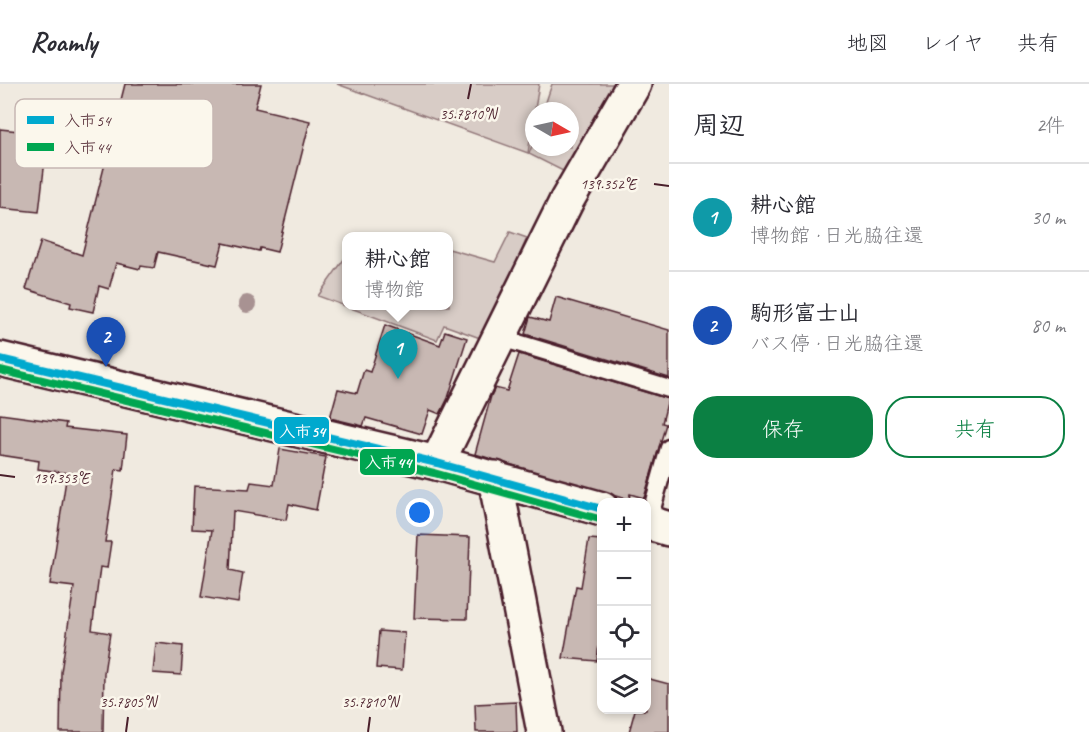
<!DOCTYPE html>
<html lang="ja">
<head>
<meta charset="utf-8">
<style>
	:root { --surface:#fff; --page:#f2f2f3; --text:#2b2b33; --muted:#7c7c81; --line:#e1e1e2; --accent:#0b8043 }
	body { margin:0; font-family:Caveat,"Klee One",sans-serif; background:var(--page); color:var(--text) }
	.controls { position:absolute; right:18px; bottom:18px; display:grid; overflow:hidden; border-radius:12px; box-shadow:0 3px 9px #0003 }
	.controls button { width:54px; height:54px; display:grid; place-items:center; padding:0; border:0; border-bottom:2px solid var(--line); background:var(--surface); color:var(--text); font:30px sans-serif }
	.compass { position:absolute; left:525px; top:18px; width:54px; height:54px; border-radius:50%; background:var(--surface); box-shadow:0 3px 9px #0003; rotate:99deg }
	.you { position:absolute; left:420px; top:429px; width:21px; height:21px; margin:-15px; border:4px solid #fff; border-radius:50%; background:#1a73e8; box-shadow:0 0 0 9px #1a73e833 }
	.badge { display:grid; place-items:center; width:39px; height:39px; border-radius:50%; background:var(--accent); color:#fff; font-size:20px; font-weight:700 }
	.pin { position:absolute; translate:-50% -50px; filter:drop-shadow(0 2px 3px #0008) }
	.pin::after { content:''; position:absolute; top:32px; width:21px; height:18px; background:inherit; clip-path:polygon(0 0,100% 0,50% 100%) }
	.popup { position:absolute; left:342px; top:148px; width:111px; height:78px; box-sizing:border-box; display:grid; place-content:center; border-radius:12px; background:var(--surface); filter:drop-shadow(0 2px 4px #0005); font-size:20px; white-space:nowrap; color:var(--muted) }
	.popup b { font-size:22px; color:var(--text) }
	.popup::after { content:''; position:absolute; left:50%; top:100%; margin-left:-12px; border:12px solid transparent; border-top-color:var(--surface) }
	.list { margin:0; padding:0; list-style:none }
	h2 { display:flex; justify-content:space-between; align-items:center; height:78px; margin:0; padding:0 24px; font-size:26px }
	h2 small { font-size:20px; font-weight:400; color:var(--muted) }
	.list li { display:grid; grid-template-columns:39px 1fr auto; gap:18px; align-items:center; box-sizing:border-box; height:108px; padding:0 24px; border-top:2px solid var(--line) }
	.list b { display:block; font-size:22px; white-space:nowrap }
	.list p { margin:0; font-size:20px; white-space:nowrap; color:var(--muted) }
	.list em { font-size:20px; font-style:normal; color:var(--muted) }
	.actions { display:flex; gap:12px; padding:18px 24px }
	.actions a { flex:1; padding:14px 0; border:2px solid var(--accent); border-radius:24px; text-align:center; font-size:21px; color:var(--accent) }
	.actions .main { background:var(--accent); color:#fff }
	.icon { flex:none; width:33px; height:33px; fill:none; stroke:currentColor; stroke-width:2; stroke-linecap:round; stroke-linejoin:round }
	.map { position:relative; flex:none; width:669px; height:648px; overflow:hidden }
	header { display:flex; align-items:center; gap:36px; box-sizing:border-box; height:84px; padding:0 30px; background:var(--surface); border-bottom:2px solid var(--line) }
	header strong { font-size:28px }
	nav { display:flex; gap:33px; margin-inline-start:auto; font-size:21px }
	main { display:flex }
	aside { flex:1; background:var(--surface) }
	.map>svg:first-child { display:block }
	.green { fill:#d8ccc6; stroke:#917678; stroke-width:1.5 }
	.building { fill:#c8b8b3; stroke:#4a1f2b; stroke-width:1.5 }
	.lines { fill:none; stroke-linecap:round; stroke-linejoin:round }
	.service-casing { stroke:#4a1f2b; stroke-width:21 }
	.minor-casing { stroke:#4a1f2b; stroke-width:38 }
	.tertiary-casing { stroke:#4a1f2b; stroke-width:38 }
	.service { stroke:#fbf7ec; stroke-width:16 }
	.minor { stroke:#fbf7ec; stroke-width:33 }
	.tertiary { stroke:#fbf7ec; stroke-width:33 }
	.bus-1-casing { stroke:#fbf7ec; stroke-width:12 }
	.bus-2-casing { stroke:#fbf7ec; stroke-width:12 }
	.bus-1 { stroke:#00a9ce; stroke-width:8 }
	.bus-2 { stroke:#00a651; stroke-width:8 }
	.tree { fill:#a89292 }
	.ticks { fill:none; stroke:#4a1f2b; stroke-width:2 }
	.key { fill:#fbf7ec; stroke:#c6b6b2; stroke-width:1.5 }
	.key-label { font-size:16px; fill:#4a1f2b }
	.ticks-label { font-size:15px; text-anchor:middle; fill:#4a1f2b; stroke:#fbf7ec; stroke-width:5; stroke-linejoin:round; paint-order:stroke }
	.line-badge { stroke:#fbf7ec; stroke-width:2 }
	.badge-label { font-size:16px; text-anchor:middle; font-weight:bold; fill:#fff }
</style>
</head>
<body>
<header>
<strong>Roamly</strong>
<nav><a>地図</a><a>レイヤ</a><a>共有</a></nav>
</header>
<main>
<div class="map">
<svg width="669" height="648" viewBox="0 0 669 648">
	<rect width="100%" height="100%" fill="#f0eae0"/>
	<filter id="ink" filterUnits="userSpaceOnUse"><feTurbulence type="fractalNoise" baseFrequency=".0167" numOctaves="2"/><feDisplacementMap in="SourceGraphic" scale="12" xChannelSelector="R" yChannelSelector="G"/><feConvolveMatrix kernelMatrix="1 2 1 2 8 2 1 2 1" color-interpolation-filters="sRGB"/></filter>
	<g filter="url(#ink)">
		<path class="green" d="M337,0H539L528,69Z
			M552,0H619L565,88L529,70L534,56V63H570V27H543Z
			M510,148L527,154L483,255L444,241L437,256L318,212L347,171V222H449V165L495,178Z"/>
		<path class="building" d="M125,0H261L255,24L310,37L277,168L260,164L259,167L223,159L217,181L158,168L154,184L141,182L140,185L116,179L109,205L99,202L93,228L70,223L71,219L26,205L41,157L82,171Z
			M0,45L48,50L39,128L0,124Z
			M556,213L669,246V294L525,250L530,233L549,238Z
			M385,241L440,261L445,247L467,254L448,314L440,330L430,326L422,350L366,334L363,342L330,334L338,305L357,309L364,286L370,288Z
			M519,270L668,315L662,339L666,340L644,414L630,410L629,416L475,370L491,312L495,304L507,307Z
			M0,330L66,339L65,344L127,351L123,386L116,385L105,458H111L107,484L100,483L92,546L110,549L104,589L103,648H60L61,588L74,503L50,500L67,389L38,385L39,377L0,371Z
			M280,365L326,373L316,426L289,420L286,436L233,427L230,486L243,489L238,519L201,513L212,446L192,445L194,402L249,405L251,398L274,401Z
			M418,451L470,453L467,535L414,534Z
			M589,455L602,456V534L597,577L563,574L576,502L581,503Z
			M379,547L405,549L402,586L376,584Z
			M156,559L183,562L181,591L153,589Z
			M646,594L669,600V648H629L635,626H646Z
			M516,618L517,648H476L475,620Z"/>
		<g class="lines">
			<g class="service-casing">
				<path id="service" d="M498,253L669,305
					M648,439L669,364"/>
			</g>
			<g class="minor-casing">
				<path id="minor" d="M437,379L567,116L634,0
					M495,394L544,648"/>
			</g>
			<g class="tertiary-casing">
				<path id="tertiary" d="M0,275L437,379L602,425
					M646,438L669,445"/>
			</g>
			<use href="#service" class="service"/>
			<use href="#minor" class="minor"/>
			<use href="#tertiary" class="tertiary"/>
			<g class="bus-1-casing">
				<path id="bus-1" d="M0,275L437,379L602,425"/>
			</g>
			<g class="bus-2-casing">
				<path id="bus-2" d="M0,286L434,389L599,435"/>
			</g>
			<use href="#bus-1" class="bus-1"/>
			<use href="#bus-2" class="bus-2"/>
		</g>
		<circle class="tree" cx="247" cy="220" r="9"/>
	</g>
	<path class="ticks" d="M468,15L471,0M654,100L669,102M0,391L15,393M126,648L128,633M368,648L370,633"/>
	<rect x="15" y="15" width="198" height="69" rx="9" class="key"/>
	<rect x="27" y="32" width="27" height="8" fill="#00a9ce"/>
	<rect x="27" y="59" width="27" height="8" fill="#00a651"/>
	<g class="key-label">
		<text x="64" y="42">入市54</text>
		<text x="64" y="69">入市44</text>
	</g>
	<g class="ticks-label">
		<text x="468" y="35">35.7810°N</text>
		<text x="608" y="105">139.352°E</text>
		<text x="61" y="399">139.353°E</text>
		<text x="128" y="623">35.7805°N</text>
		<text x="370" y="623">35.7810°N</text>
	</g>
	<g class="line-badge">
		<rect x="273" y="332" width="57" height="29" rx="6" fill="#00a9ce"/>
		<rect x="359" y="364" width="57" height="28" rx="6" fill="#00a651"/>
	</g>
	<g class="badge-label">
		<text x="302" y="353">入市54</text>
		<text x="388" y="384">入市44</text>
	</g>
</svg>
<div class="controls">
<button>+</button>
<button>−</button>
<button><svg class="icon" aria-label="locate" viewBox="0 0 24 24"><circle cx="12" cy="12" r="6"/><path d="M12 2v4M12 18v4M2 12h4M18 12h4"/></svg></button>
<button><svg class="icon" aria-label="layers" viewBox="0 0 24 24"><path d="M12 4l9 5-9 5-9-5zM3 14l9 5 9-5"/></svg></button>
</div>
<svg class="compass" viewBox="-18 -18 36 36"><path d="M0-13l5 13h-10z" fill="#e53935"/><path d="M0 13l5-13h-10z" fill="#7c7c81"/></svg>
<div class="you"></div>
<div class="pin badge" style="left:398px;top:295px;background:#0f9aa8">1</div>
<div class="popup"><b>耕心館</b>博物館</div>
<div class="pin badge" style="left:106px;top:283px;background:#1a4fb4">2</div>
</div>
<aside>
<h2>周辺<small>2件</small></h2>
<ul class="list">
<li><span class="badge" style="background:#0f9aa8">1</span><div><b>耕心館</b><p>博物館 · 日光脇往還</p></div><em>30 m</em></li>
<li><span class="badge" style="background:#1a4fb4">2</span><div><b>駒形富士山</b><p>バス停 · 日光脇往還</p></div><em>80 m</em></li>
</ul>
<div class="actions"><a class="main">保存</a><a>共有</a></div>
</aside>
</main>
</body>
</html>
